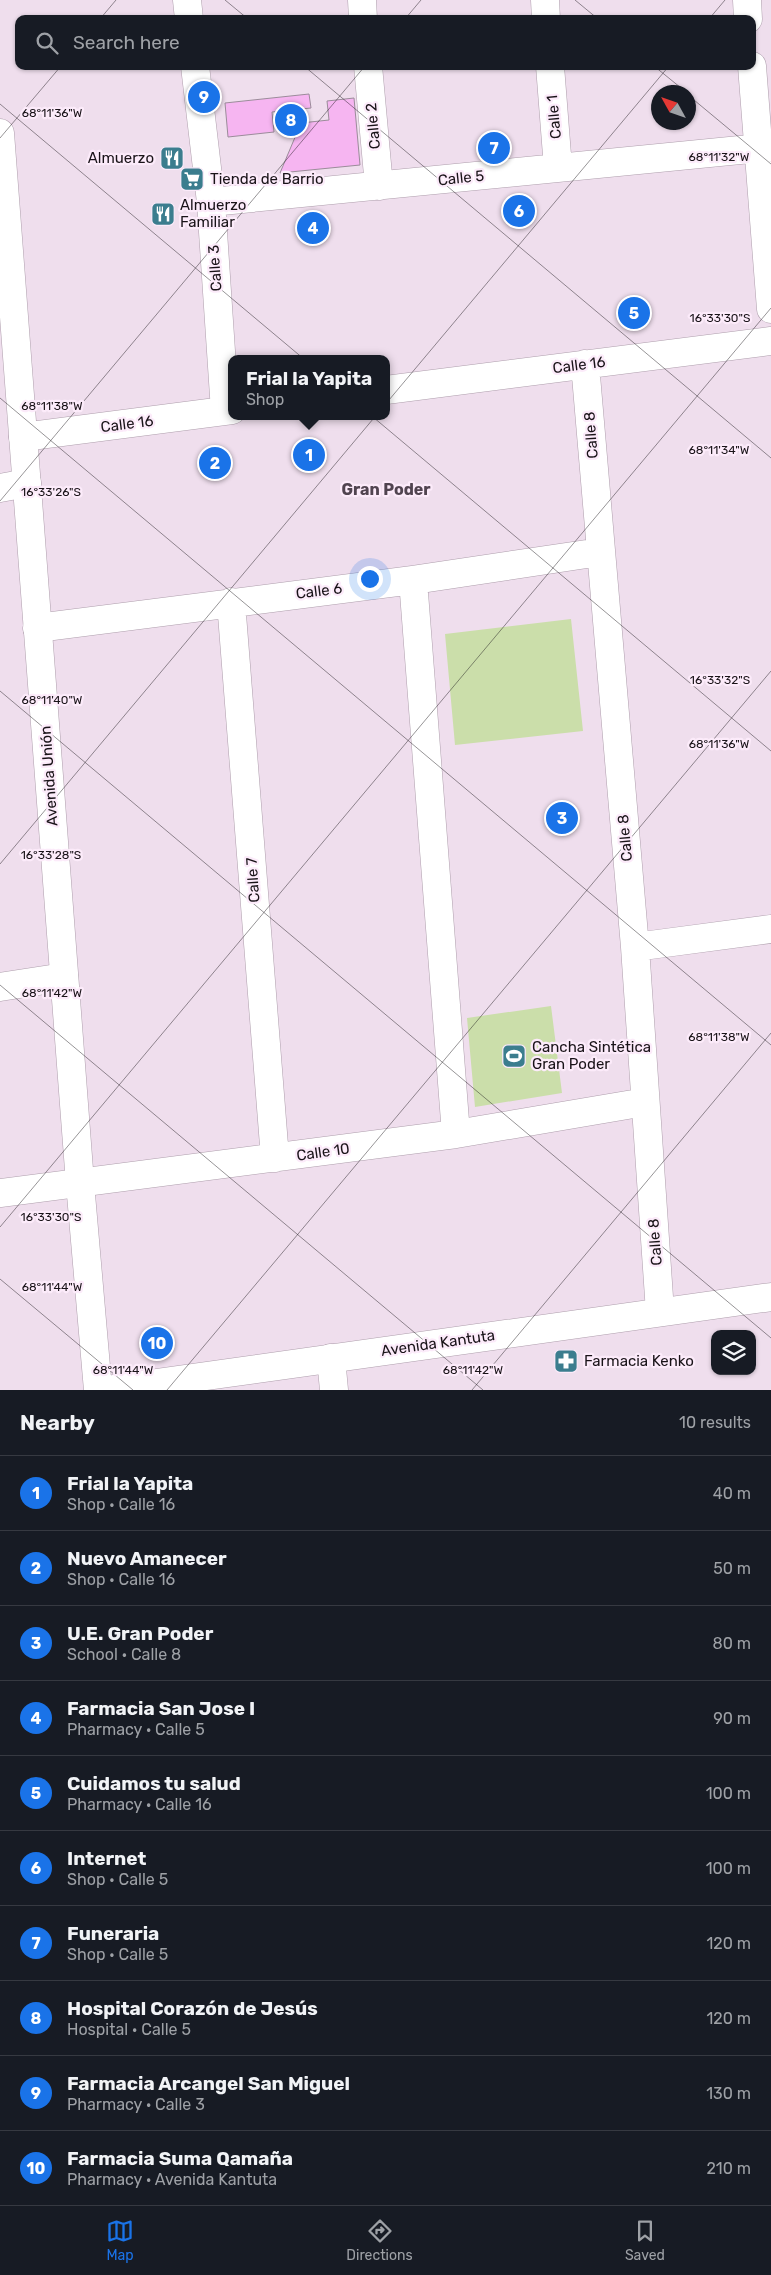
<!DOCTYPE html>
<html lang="en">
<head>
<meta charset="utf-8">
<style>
	:root { --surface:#171b24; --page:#242831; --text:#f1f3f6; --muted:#9ea1a6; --line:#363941; --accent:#1a73e8 }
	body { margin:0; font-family:Rubik,sans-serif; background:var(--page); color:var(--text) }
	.controls { position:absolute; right:15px; bottom:15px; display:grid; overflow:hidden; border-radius:10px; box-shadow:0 1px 4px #0004 }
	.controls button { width:45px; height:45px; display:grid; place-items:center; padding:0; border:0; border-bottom:1px solid var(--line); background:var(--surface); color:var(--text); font:25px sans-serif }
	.compass { position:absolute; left:651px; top:85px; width:45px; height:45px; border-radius:50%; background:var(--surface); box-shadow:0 1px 4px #0004; rotate:310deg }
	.you { position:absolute; left:369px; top:578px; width:18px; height:18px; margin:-12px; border:4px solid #fff; border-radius:50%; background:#1a73e8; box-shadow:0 0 0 8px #1a73e833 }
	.badge { display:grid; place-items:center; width:32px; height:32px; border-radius:50%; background:var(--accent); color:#fff; font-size:16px; font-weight:700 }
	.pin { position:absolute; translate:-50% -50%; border:2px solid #fff; box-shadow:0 1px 5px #0006 }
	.popup { position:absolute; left:228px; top:355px; width:162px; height:65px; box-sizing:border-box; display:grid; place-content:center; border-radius:10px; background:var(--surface); filter:drop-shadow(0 1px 4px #0005); font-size:16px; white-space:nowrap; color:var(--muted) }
	.popup b { font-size:19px; color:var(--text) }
	.popup::after { content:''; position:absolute; left:50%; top:100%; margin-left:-10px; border:10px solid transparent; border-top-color:var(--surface) }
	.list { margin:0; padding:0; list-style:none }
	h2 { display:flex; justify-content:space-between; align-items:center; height:65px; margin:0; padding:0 20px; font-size:21px }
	h2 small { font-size:16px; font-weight:400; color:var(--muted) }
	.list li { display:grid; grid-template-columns:32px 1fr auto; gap:15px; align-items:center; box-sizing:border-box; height:75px; padding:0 20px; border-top:1px solid var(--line) }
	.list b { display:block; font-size:19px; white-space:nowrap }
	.list p { margin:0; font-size:16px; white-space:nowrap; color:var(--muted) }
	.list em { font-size:16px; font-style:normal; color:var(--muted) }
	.icon { flex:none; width:28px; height:28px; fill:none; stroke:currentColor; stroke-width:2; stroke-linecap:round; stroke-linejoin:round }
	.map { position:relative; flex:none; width:771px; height:1390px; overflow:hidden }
	.search { position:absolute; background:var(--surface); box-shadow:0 1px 4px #0004; left:15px; right:15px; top:15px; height:55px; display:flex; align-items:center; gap:12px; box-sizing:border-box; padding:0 18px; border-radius:10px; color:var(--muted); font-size:19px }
	.sheet { height:815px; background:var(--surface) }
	nav { display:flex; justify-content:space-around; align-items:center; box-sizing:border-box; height:70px; border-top:1px solid var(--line); background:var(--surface); font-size:14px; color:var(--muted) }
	nav a { display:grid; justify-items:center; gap:2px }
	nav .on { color:var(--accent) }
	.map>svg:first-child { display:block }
	.green { fill:#cbdeaa }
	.building { fill:#f6b5f1; stroke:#9b8c9a }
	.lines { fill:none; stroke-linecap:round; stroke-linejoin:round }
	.street-casing { stroke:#ae9eac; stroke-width:29 }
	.secondary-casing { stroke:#ae9eac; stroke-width:29 }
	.street { stroke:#fff; stroke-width:28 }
	.secondary { stroke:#fff; stroke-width:28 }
	.ticks { fill:none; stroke:#191318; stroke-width:1; stroke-opacity:0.45 }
	.labels { text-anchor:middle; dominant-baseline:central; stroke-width:4.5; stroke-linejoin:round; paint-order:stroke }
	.street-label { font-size:15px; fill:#191318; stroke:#fcebfa }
	.poi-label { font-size:15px; fill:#191318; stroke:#fcebfa; text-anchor:start }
	.neighbourhood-label { font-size:16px; font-weight:bold; fill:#514450; stroke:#fcebfa }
	.ticks-label { font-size:12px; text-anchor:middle; fill:#191318; stroke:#fcebfa; stroke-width:4.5; stroke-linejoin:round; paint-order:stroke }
</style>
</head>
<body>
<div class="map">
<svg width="771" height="1390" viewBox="0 0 771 1390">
	<rect width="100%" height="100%" fill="#efdeed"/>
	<path class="green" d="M571,619L583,731L455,745L445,634Z
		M551,1006L562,1093L475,1107L467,1018Z"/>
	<path class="building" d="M309,94L311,108L272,112L274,132L228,137L225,103Z
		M354,98L360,165L280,173L301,123L329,120L327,101Z"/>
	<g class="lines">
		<g class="street-casing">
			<path id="street" d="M187,0L189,19
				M362,0L363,19
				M545,0L546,19
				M747,0L748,19
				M195,66L211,202L225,411
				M368,66L379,186
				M550,66L558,168
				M752,66L771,309
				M211,202L771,147
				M585,364L635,947L660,1312
				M386,390L771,341
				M23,437L232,410
				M0,488L27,483
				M413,580L456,1134
				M231,602L275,1158
				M37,628L413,580L600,552
				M635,947L771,929
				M0,987L64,977
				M0,1193L456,1134L645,1102
				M331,1358L334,1390"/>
		</g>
		<g class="secondary-casing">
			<path id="secondary" d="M0,133L80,1183L98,1390
				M106,1390L771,1297"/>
		</g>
		<use href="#street" class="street"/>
		<use href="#secondary" class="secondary"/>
	</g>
	<path class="ticks" d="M225,0L248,19M575,0L598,19M100,19L116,0M405,19L421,0M709,19L725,0M304,66L771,458M654,66L686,92M688,95L771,164M0,104L771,751M0,138L61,66M0,398L771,1045M0,501L365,66M0,691L771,1338M0,864L669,66M0,985L483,1390M0,1227L771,308M0,1279L133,1390M167,1390L771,671M472,1390L771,1033"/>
	<defs>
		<g id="restaurant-square" transform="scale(1.25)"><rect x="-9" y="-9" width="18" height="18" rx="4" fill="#3b7d8e" stroke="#fcebfa"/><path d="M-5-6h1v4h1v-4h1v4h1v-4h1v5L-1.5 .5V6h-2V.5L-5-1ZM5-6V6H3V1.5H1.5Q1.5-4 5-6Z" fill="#fff"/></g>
		<g id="supermarket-square" transform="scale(1.25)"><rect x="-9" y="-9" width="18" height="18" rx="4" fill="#3b7d8e" stroke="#fcebfa"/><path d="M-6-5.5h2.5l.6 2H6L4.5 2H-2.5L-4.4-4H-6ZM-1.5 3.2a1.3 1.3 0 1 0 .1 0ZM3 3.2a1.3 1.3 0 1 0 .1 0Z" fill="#fff"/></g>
		<g id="stadium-square" transform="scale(1.25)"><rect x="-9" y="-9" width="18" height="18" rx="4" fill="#3b7d8e" stroke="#fcebfa"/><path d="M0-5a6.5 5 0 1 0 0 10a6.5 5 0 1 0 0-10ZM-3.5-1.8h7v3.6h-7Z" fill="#fff"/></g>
		<g id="pharmacy-square" transform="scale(1.25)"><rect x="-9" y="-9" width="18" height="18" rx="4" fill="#3b7d8e" stroke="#fcebfa"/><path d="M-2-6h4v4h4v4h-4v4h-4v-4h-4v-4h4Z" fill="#fff"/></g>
	</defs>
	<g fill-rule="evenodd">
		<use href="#restaurant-square" x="172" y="158"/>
		<use href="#supermarket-square" x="192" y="179"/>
		<use href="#restaurant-square" x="163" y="214"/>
		<use href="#stadium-square" x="514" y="1056"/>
		<use href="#pharmacy-square" x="566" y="1361"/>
	</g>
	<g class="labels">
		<g class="street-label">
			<text transform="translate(554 117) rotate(-95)">Calle 1</text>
			<text transform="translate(373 126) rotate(-95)">Calle 2</text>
			<text transform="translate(461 178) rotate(-6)">Calle 5</text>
			<text transform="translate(215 268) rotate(-94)">Calle 3</text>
			<text transform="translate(579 365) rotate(-7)">Calle 16</text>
			<text transform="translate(127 424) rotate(-7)">Calle 16</text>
			<text transform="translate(591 435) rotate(-94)">Calle 8</text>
			<text transform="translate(319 591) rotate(-7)">Calle 6</text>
			<text transform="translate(49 776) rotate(-94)">Avenida Unión</text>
			<text transform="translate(625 838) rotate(-95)">Calle 8</text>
			<text transform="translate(253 880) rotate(-94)">Calle 7</text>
			<text transform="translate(323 1152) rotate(-8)">Calle 10</text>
			<text transform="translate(655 1242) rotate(-94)">Calle 8</text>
			<text transform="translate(438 1343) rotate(-8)">Avenida Kantuta</text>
		</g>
		<g class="poi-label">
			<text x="154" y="158" text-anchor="end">Almuerzo</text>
			<text x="210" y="179">Tienda de Barrio</text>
			<text x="180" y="205">Almuerzo<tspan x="180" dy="17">Familiar</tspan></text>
			<text x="532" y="1047">Cancha Sintética<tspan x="532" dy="17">Gran Poder</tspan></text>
			<text x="584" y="1361">Farmacia Kenko</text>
		</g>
		<g class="neighbourhood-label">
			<text x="386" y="489">Gran Poder</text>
		</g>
	</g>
	<g class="ticks-label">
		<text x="52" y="117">68°11'36"W</text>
		<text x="719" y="161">68°11'32"W</text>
		<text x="720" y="322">16°33'30"S</text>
		<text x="52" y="410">68°11'38"W</text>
		<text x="719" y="454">68°11'34"W</text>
		<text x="51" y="496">16°33'26"S</text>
		<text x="720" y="684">16°33'32"S</text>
		<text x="52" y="704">68°11'40"W</text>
		<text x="719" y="748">68°11'36"W</text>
		<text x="51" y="859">16°33'28"S</text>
		<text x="52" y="997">68°11'42"W</text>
		<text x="719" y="1041">68°11'38"W</text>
		<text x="51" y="1221">16°33'30"S</text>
		<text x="52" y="1291">68°11'44"W</text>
		<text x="123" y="1374">68°11'44"W</text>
		<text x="473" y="1374">68°11'42"W</text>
	</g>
</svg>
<div class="controls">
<button><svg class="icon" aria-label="layers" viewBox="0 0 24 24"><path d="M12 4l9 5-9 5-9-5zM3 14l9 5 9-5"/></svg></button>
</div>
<svg class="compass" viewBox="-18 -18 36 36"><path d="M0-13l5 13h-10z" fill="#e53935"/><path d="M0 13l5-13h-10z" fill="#9ea1a6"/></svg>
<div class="you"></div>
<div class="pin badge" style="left:309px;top:455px">1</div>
<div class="popup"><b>Frial la Yapita</b>Shop</div>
<div class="pin badge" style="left:215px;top:463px">2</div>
<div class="pin badge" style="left:562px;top:818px">3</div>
<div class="pin badge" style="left:313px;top:228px">4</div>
<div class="pin badge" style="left:634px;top:313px">5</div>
<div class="pin badge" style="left:519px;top:211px">6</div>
<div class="pin badge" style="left:494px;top:148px">7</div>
<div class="pin badge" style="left:291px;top:120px">8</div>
<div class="pin badge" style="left:204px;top:97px">9</div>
<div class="pin badge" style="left:157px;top:1343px">10</div>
<div class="search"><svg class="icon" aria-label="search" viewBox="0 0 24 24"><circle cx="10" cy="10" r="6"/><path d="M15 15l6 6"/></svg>Search here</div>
</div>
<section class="sheet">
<h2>Nearby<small>10 results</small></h2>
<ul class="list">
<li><span class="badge">1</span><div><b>Frial la Yapita</b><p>Shop · Calle 16</p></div><em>40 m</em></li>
<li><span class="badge">2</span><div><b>Nuevo Amanecer</b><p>Shop · Calle 16</p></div><em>50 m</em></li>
<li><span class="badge">3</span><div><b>U.E. Gran Poder</b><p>School · Calle 8</p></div><em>80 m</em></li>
<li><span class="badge">4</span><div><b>Farmacia San Jose I</b><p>Pharmacy · Calle 5</p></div><em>90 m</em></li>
<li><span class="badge">5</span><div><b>Cuidamos tu salud</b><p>Pharmacy · Calle 16</p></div><em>100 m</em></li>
<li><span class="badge">6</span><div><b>Internet</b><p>Shop · Calle 5</p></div><em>100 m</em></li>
<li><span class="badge">7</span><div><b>Funeraria</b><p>Shop · Calle 5</p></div><em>120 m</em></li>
<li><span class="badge">8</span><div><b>Hospital Corazón de Jesús</b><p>Hospital · Calle 5</p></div><em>120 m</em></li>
<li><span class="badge">9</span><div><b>Farmacia Arcangel San Miguel</b><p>Pharmacy · Calle 3</p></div><em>130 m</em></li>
<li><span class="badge">10</span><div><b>Farmacia Suma Qamaña</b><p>Pharmacy · Avenida Kantuta</p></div><em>210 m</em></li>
</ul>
</section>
<nav>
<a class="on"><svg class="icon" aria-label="map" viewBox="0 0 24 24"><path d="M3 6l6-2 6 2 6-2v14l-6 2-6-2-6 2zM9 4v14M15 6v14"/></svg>Map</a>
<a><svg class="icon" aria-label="directions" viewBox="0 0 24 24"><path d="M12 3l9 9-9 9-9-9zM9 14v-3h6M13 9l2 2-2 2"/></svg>Directions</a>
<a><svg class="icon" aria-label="saved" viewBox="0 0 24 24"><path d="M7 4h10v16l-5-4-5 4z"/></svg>Saved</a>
</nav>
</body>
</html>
